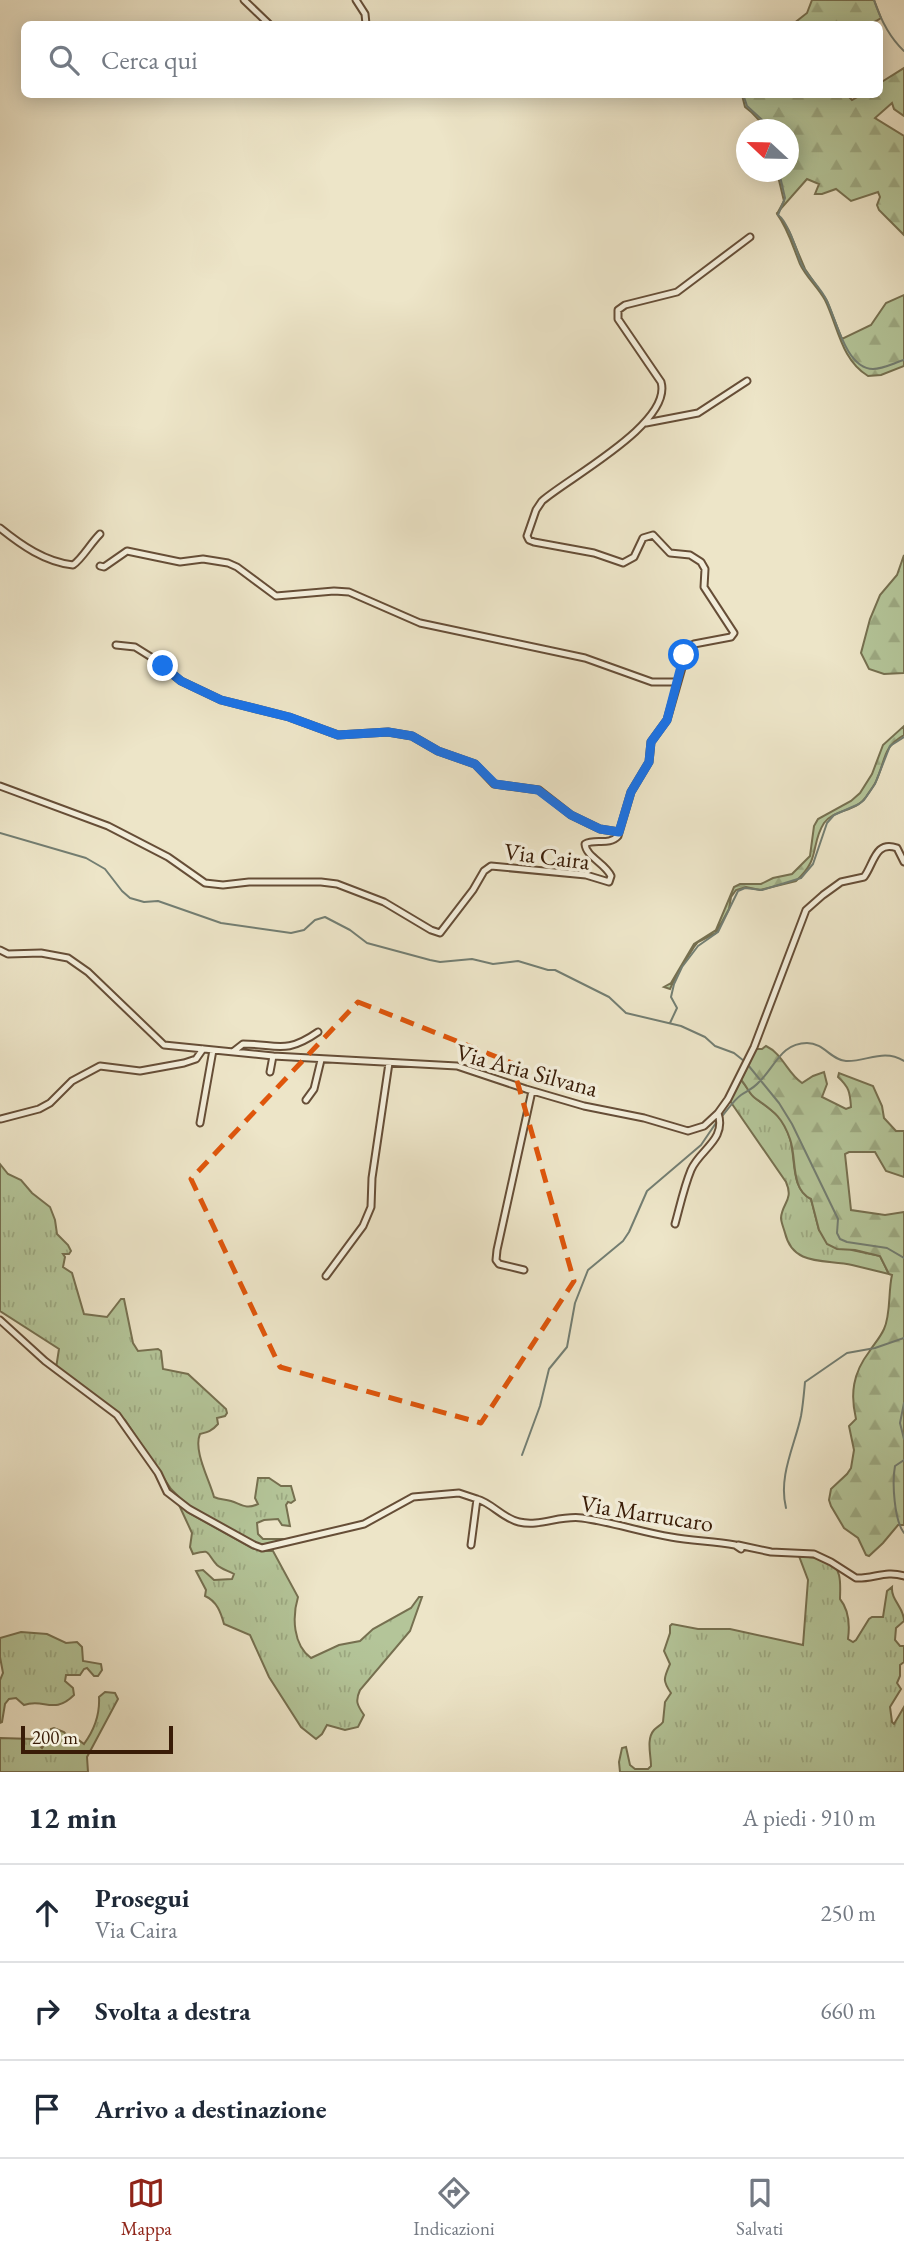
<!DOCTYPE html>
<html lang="it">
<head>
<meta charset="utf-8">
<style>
	:root { --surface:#fff; --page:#f2f2f3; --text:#1f2937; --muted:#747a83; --line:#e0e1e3; --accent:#8f2418 }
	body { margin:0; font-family:"EB Garamond",serif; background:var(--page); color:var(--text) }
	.compass { position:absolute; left:736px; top:119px; width:63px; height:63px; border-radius:50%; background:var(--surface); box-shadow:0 4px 18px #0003; rotate:292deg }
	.scale { position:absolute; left:21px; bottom:18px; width:152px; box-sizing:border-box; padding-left:7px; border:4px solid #391c07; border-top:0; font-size:19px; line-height:24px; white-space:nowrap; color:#391c07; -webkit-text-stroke:5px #f3eedb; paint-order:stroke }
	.stop { position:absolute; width:21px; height:21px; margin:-16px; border:5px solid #1a73e8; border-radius:50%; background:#fff }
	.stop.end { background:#1a73e8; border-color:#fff; box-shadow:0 2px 7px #0008 }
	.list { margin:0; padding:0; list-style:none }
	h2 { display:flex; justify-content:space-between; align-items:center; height:91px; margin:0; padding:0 28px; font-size:30px }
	h2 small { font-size:23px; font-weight:400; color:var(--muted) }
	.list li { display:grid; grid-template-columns:46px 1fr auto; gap:21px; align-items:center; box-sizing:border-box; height:98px; padding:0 28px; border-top:2px solid var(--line) }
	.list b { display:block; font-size:26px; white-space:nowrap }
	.list p { margin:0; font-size:23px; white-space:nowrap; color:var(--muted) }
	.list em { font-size:23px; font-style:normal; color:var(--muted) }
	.icon { flex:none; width:38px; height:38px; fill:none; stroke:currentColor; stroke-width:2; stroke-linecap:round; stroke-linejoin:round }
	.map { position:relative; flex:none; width:904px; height:1772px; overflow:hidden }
	.search { position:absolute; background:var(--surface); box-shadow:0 4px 18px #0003; left:21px; right:21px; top:21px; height:77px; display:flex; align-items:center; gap:18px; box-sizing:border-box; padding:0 24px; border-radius:10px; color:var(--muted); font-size:26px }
	.sheet { height:385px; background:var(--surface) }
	nav { display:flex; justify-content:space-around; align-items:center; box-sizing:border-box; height:98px; border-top:2px solid var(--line); background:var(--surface); font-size:19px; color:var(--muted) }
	nav a { display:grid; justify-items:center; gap:4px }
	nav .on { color:var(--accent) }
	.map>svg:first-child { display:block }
	.grass { fill:url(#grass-tufts); stroke:#767050; stroke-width:2 }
	.forest { fill:url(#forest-firs); stroke:#767050; stroke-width:2 }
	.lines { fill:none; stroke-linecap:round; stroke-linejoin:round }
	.stream { stroke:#737e72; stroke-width:2 }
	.street-casing { stroke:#664e37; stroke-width:9 }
	.street { stroke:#f3eedb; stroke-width:5 }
	.route { stroke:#1a73e8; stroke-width:9 }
	.marked { fill:none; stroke:#df560c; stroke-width:5; stroke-dasharray:14 9; stroke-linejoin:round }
	.labels { text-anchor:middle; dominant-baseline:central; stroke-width:7; stroke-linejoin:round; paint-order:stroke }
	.street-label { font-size:24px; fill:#391c07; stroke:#f3eedb }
</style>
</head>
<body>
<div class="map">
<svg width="904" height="1772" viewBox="0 0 904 1772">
	<defs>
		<pattern id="grass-tufts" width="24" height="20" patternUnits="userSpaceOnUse" patternTransform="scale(1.75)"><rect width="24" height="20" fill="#b4c599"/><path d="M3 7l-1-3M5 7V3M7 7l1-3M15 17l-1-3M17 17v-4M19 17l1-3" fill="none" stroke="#9ca982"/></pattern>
		<pattern id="forest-firs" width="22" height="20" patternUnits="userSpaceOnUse" patternTransform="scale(1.75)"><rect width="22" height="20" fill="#b4c599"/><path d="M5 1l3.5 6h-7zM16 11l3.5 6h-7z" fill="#9ca982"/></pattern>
	</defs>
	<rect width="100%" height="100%" fill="#ede5c8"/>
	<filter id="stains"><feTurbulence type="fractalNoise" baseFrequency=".00286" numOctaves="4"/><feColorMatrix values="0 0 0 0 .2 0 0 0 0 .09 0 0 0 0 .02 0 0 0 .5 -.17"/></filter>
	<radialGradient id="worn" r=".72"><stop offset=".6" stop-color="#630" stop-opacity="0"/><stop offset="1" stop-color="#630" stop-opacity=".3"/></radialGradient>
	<path class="grass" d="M741,1080C747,1086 749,1093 755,1098C773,1111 783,1116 790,1139C796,1157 790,1189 811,1199L819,1230L852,1250L880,1256L889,1274C877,1271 864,1268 852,1265C826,1259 793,1267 785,1233C784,1229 781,1222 781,1218C782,1203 794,1200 786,1182L730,1101Z
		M0,1164L8,1174L21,1180L32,1193L50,1207L55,1220L57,1234L68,1245L71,1251L69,1254H63L65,1257L63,1267L72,1273L84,1314L107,1317L121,1299H124L133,1343L138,1351L158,1349L161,1351L163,1369L188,1374L226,1409L227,1413L225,1416L217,1418L218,1424C212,1431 208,1432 200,1434C193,1450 209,1479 214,1497C220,1500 224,1499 231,1501C241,1504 246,1510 258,1504L255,1498L258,1478H269L281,1486H291L295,1500L291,1503L288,1502L286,1505L290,1526L282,1525L278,1519L264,1520L257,1523L258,1534L263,1539H283L286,1541L262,1546L243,1538L190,1508L171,1489L125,1420L56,1368L59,1349L0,1311Z
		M179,1505L189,1513L252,1548L263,1551H273L298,1597C292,1617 293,1645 311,1658L339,1645L360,1641L373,1629L411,1608L419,1597H422L410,1631L360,1690C355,1701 357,1705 364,1715L358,1727L345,1730L327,1725L322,1734L316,1739L301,1727L269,1677L250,1635L224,1624C221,1613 217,1601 205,1596L206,1590L196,1571L203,1570L214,1580L232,1579L234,1574C229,1571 221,1569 217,1565C205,1552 212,1549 193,1554L190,1547L192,1533Z
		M799,1556C813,1557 835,1559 839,1575C841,1583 840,1592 840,1599C849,1610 850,1624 848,1639L853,1642L856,1640L869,1619L872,1617H883L887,1591L892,1587C891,1601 904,1607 904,1621L896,1628L895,1640L900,1646H904V1662L900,1665V1676L897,1683L901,1689L890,1707L892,1722L894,1724L904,1707V1772H620L619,1762L622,1748L626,1747L630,1765L635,1769H648L651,1766C651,1755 646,1739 654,1730C657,1727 661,1725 663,1722L665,1702L671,1693C662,1680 664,1678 670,1664L664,1651L670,1633V1626L672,1624L698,1629H730L803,1645L808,1580Z
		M21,1632L47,1634L66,1643L77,1642L82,1647L83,1661L101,1664L102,1670L98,1676H94L87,1668L84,1669L80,1675H66L65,1681L73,1688L74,1695C54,1715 44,1698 24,1705L16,1698L9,1699L5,1704L2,1722L0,1723V1680L3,1673L0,1657V1638Z
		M105,1692L115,1693L118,1699L87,1757L88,1772H0V1738L33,1739L42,1748L51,1736V1729L54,1728L64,1732L69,1738H76L84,1744C95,1729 100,1715 99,1697Z"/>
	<path class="forest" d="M812,0H874L881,18L871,24H793L807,13Z
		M904,68V116L894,109L892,103L875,118L904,136V235L879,210L877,205L880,197L878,192L851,201L836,189L822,194H815L819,184L807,179L777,213L789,231L805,269L827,301L842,339L871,325L886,303L904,295V366L881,375L868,376C841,360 838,326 825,300C818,287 806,277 800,264C793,247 788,229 777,214L784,201L777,172H788V130C757,130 766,122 745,107L742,95H847L852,100L861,95L880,94V83Z
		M904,555V673L884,674L869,669L861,653L870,619L880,595L897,575Z
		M904,726V735C883,747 886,758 877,779C875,785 869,792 866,797C856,812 834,809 824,823C810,845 821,859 796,881L760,890L746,887L736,890L731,897L729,909L716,933L698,942L694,947L677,974L670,989L664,987L671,983L694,944L716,930L734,887L740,884H761L773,878L792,874L810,856L814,826L818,819L851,801L860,793L872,774L883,745Z
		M766,1046C783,1054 787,1073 802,1083L813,1076L824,1072L827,1084L822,1097L846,1109L851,1107C850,1092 849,1087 838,1077L839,1073L873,1086L882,1106L884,1118L896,1131H904V1177L886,1171L875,1152H849L845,1154L851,1210L885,1215L904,1212V1525H898L883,1543L869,1556L866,1555L858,1538L844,1528L831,1506L829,1500L831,1489L847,1474L851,1468L854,1450L849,1426L856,1419C850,1394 853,1373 869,1352C874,1344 880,1338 884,1329C891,1314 888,1292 892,1275L889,1274L880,1256L855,1250L837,1249L827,1244L819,1230L811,1199C790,1189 797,1158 790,1139C782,1116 773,1111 755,1098C749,1094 747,1086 741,1080L756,1049H762Z"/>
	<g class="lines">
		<path class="stream" d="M874,0C880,18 890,38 904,51
			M743,94L747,106L773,130
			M779,172L785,198L778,215C787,220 797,250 800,261C804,273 821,287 827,301C836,319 846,369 873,369C883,369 894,363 904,360
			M0,833L86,858L105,869L122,891L130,898L144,902L158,901L221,923L291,933L304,930L315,920L325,917L350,930L367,943L430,960L440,962L472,959L493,964L518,961L548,970H555L609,997L626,1013L681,1026L705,1037L715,1046L734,1053L744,1061
			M670,1023L677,1008L671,997L674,984L682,967L698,946L718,932L738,891L745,888L762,890L801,878L813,864L827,823L834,815L859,804L864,800L875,784L890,746L904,737
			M748,1065L779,1103L792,1124L838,1219L837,1233L840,1239L847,1242L887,1248L904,1258
			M723,1115C729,1108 734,1100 741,1095C747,1091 754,1088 759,1082C775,1067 781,1043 807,1043C824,1043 831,1060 846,1061C867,1062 883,1048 904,1061
			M904,1403L900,1423L904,1439
			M522,1455L540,1406L549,1369L567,1347L575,1303L588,1270L623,1241L629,1232L647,1191L701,1145L718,1120
			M904,1460L895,1466C892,1482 894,1520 904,1533
			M786,1508C778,1476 795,1445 801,1416C803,1405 804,1393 805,1382L847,1353L875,1348L904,1338"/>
		<g class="street-casing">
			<path id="street" d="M244,0L269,24
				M356,0L365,14L366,24
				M646,423L698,413L747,381
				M0,528C21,545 45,562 73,565C82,559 90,544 100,534
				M100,566L104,567L127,551L180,562L203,559L228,563L237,567L276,596L334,591L349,592L420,623L585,658L652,682H677
				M116,645L135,647L151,657L181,681L221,700L289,717L338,735L388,732L412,736L438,751L475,764L494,784L539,790L571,815L600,829L619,832
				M0,786L108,826L168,857L205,883L223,885L249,882H321L337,884L384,902L431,930L440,933L473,890L484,871L491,866L586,875L609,882L611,876C605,863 586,857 585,844C595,838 609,846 618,836L631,792L649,762L651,742L667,720L688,647L694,644L731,637L734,633L704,587L705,569L701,562L690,555L670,553L653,535L643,538L634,557L623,563L594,553L534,542L529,540L527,536L536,510L542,501C568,478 673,423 661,382L618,319V310L625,305L677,292L750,237
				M0,950L8,954L41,953L68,958L88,972L164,1045L273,1056L457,1066L526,1089L584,1106L644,1118L688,1131L704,1126L718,1113L728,1099L754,1047L806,910L823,895L841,882L864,877C874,864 875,840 897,848L904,862
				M234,1051L243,1044C277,1044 285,1055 318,1032
				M270,1072L273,1056
				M306,1100L314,1089L321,1060
				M1,1119L39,1109L50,1103L72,1081L100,1066L140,1071L184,1063L196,1059L203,1049
				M200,1123L213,1050
				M675,1224C680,1206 684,1187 691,1170C699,1150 727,1140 718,1113
				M524,1270L499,1264L496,1260L497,1250L532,1091
				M326,1276L363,1226L371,1207L372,1178L389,1063
				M0,1320L45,1361L117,1415L158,1473L167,1492L189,1509L254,1545L262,1548L364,1524L413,1497L459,1493L477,1499L471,1545
				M477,1499C492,1503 502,1518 519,1522C540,1527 560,1515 582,1518C612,1522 641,1532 671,1537C692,1541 714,1541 735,1545L741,1549
				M738,1545L771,1552L814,1554L831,1562L856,1578C873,1579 886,1570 904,1576"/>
		</g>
		<use href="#street" class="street"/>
	</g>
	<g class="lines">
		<path class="route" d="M163,666L181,681L221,700L289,717L338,735L388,732L412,736L438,751L475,764L495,784L538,790L571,815L600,829L619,832L631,792L649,762L651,742L667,720L684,655"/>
	</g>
	<path class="marked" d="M358,1002L512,1063L574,1281L481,1423L280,1367L191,1179Z"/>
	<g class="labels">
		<g class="street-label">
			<text transform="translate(547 856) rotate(7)">Via Caira</text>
			<text transform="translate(527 1070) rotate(15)">Via Aria Silvana</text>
			<text transform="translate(647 1513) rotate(9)">Via Marrucaro</text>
		</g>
	</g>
	<rect width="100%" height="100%" filter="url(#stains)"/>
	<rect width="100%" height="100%" fill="url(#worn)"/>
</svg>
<svg class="compass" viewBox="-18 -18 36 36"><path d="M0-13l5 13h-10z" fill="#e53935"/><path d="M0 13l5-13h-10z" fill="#747a83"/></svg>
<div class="scale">200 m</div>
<div class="stop" style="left:684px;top:655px"></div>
<div class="stop end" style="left:163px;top:666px"></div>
<div class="search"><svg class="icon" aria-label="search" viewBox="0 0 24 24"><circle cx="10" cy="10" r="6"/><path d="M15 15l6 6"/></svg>Cerca qui</div>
</div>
<section class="sheet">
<h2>12 min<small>A piedi · 910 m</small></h2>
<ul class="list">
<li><svg class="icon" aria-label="ahead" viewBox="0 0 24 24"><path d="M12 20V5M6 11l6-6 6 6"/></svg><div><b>Prosegui</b><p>Via Caira</p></div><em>250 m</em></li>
<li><svg class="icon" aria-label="right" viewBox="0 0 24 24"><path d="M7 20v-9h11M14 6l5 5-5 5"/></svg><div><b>Svolta a destra</b></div><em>660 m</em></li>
<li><svg class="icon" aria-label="arrive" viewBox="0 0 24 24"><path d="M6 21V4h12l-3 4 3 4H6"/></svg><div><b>Arrivo a destinazione</b></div></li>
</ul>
</section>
<nav>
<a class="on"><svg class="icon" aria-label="map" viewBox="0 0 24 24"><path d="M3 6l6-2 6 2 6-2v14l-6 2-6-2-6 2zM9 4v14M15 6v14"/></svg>Mappa</a>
<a><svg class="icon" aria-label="directions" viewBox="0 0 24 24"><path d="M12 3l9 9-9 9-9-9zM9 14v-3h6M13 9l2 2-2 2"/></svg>Indicazioni</a>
<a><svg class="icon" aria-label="saved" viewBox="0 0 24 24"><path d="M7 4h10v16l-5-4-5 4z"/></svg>Salvati</a>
</nav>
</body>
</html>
